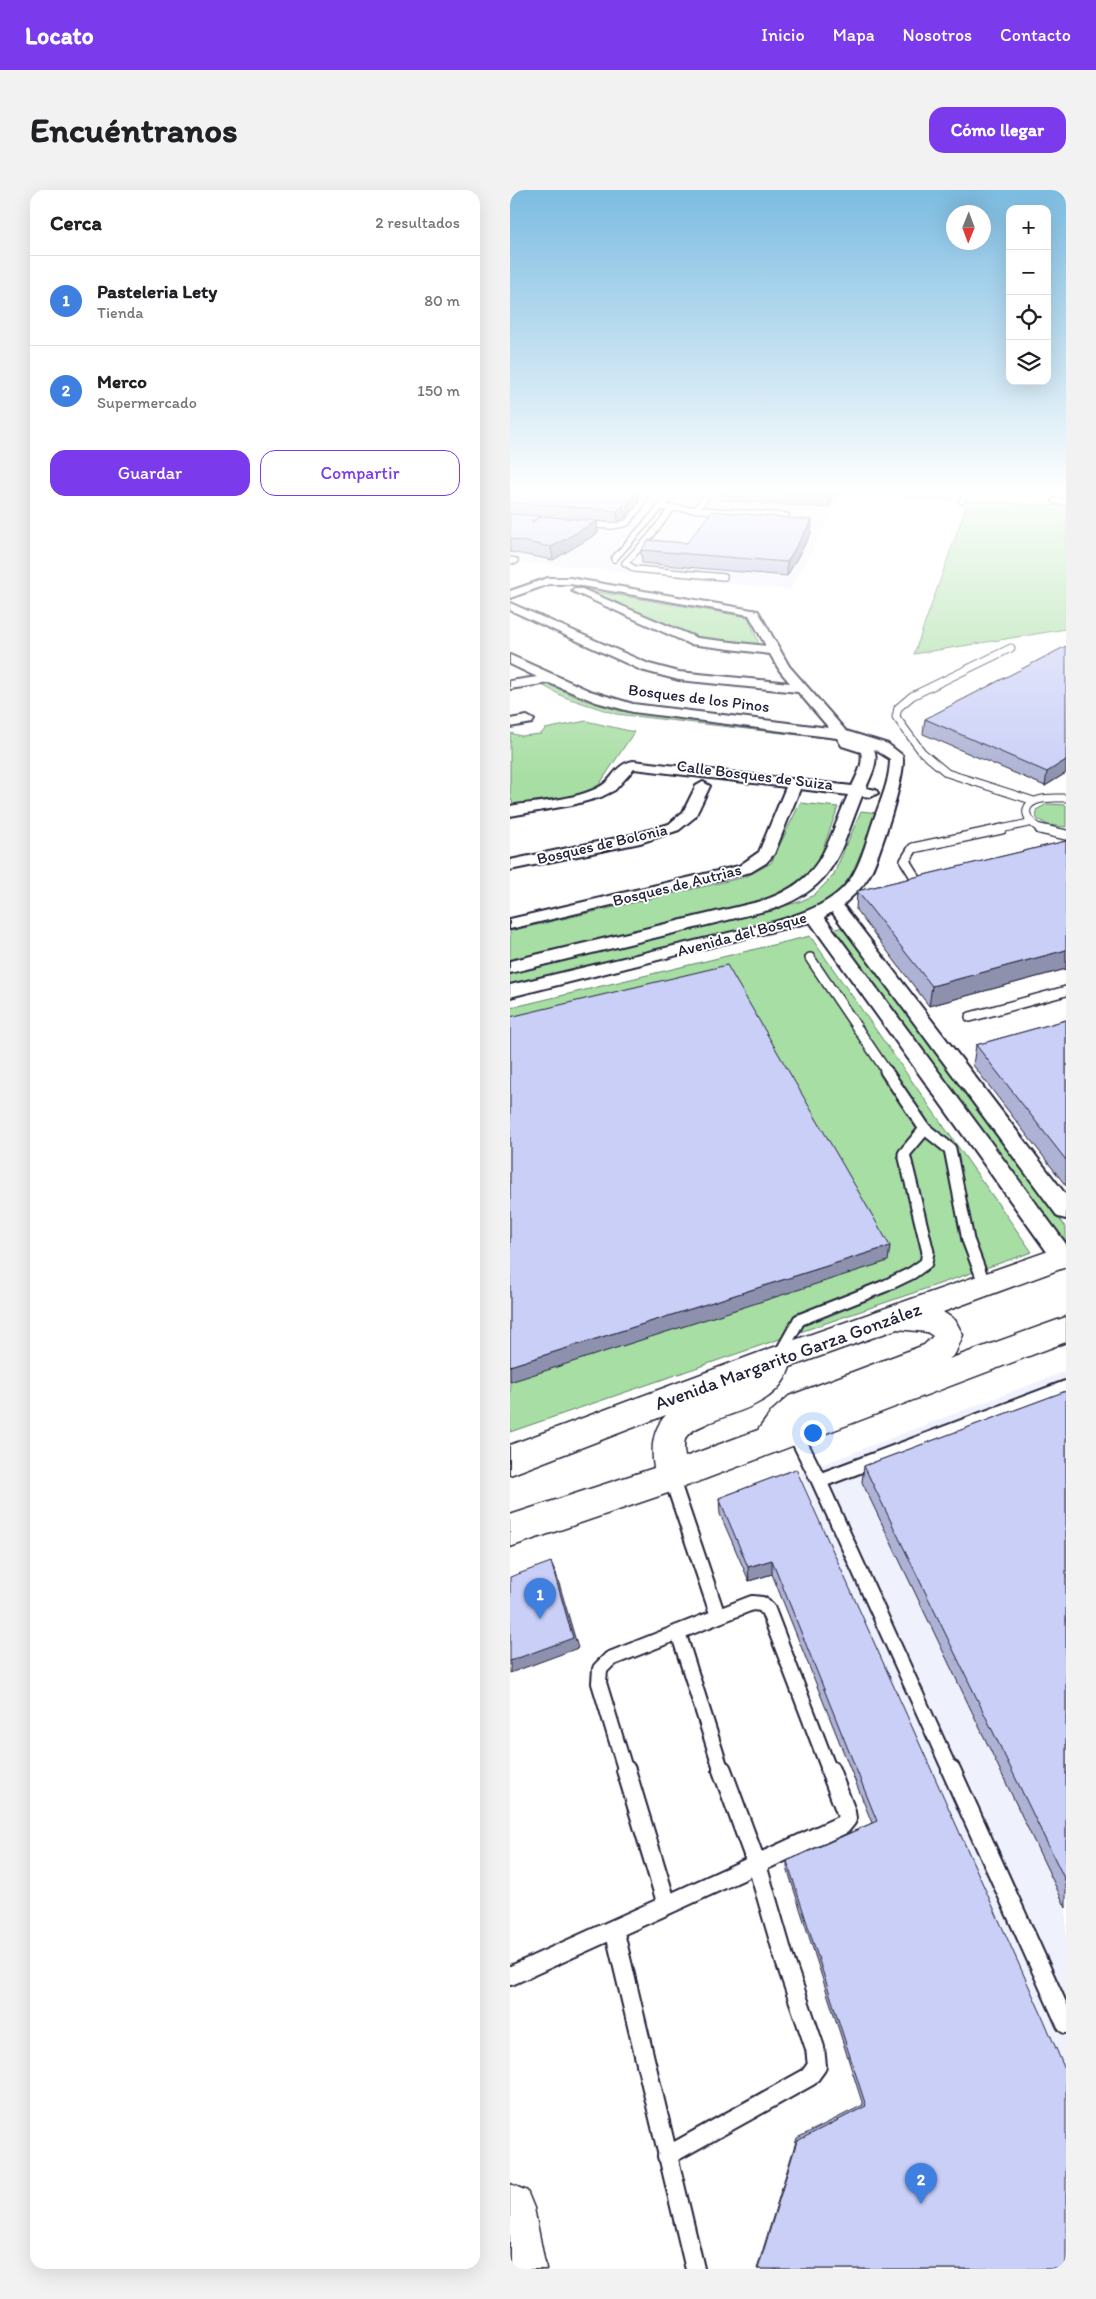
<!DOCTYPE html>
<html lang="es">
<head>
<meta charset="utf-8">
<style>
	:root { --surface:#fff; --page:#f2f2f2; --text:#202124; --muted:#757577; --line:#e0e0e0; --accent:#7c3aed }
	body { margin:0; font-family:Itim,sans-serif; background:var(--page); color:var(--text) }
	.controls { position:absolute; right:15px; top:15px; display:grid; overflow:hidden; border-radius:10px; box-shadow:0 5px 20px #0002 }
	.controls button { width:45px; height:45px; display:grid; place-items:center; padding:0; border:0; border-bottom:1px solid var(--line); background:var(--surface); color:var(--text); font:25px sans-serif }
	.compass { position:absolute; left:436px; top:15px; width:45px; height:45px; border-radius:50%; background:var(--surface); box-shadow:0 5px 20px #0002; rotate:181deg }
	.you { position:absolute; left:302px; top:1242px; width:18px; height:18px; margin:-12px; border:4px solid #fff; border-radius:50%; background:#1a73e8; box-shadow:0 0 0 8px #1a73e833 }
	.badge { display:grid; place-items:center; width:32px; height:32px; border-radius:50%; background:var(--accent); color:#fff; font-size:16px; font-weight:700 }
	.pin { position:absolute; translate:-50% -41px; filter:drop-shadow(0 1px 2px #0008) }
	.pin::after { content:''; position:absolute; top:26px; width:18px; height:15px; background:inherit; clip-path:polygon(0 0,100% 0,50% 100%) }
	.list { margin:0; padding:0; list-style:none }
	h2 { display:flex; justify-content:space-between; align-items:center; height:65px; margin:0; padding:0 20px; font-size:21px }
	h2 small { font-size:16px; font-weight:400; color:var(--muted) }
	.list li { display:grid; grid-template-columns:32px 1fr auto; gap:15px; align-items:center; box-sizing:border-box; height:90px; padding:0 20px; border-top:1px solid var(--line) }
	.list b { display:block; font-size:19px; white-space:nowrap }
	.list p { margin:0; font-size:16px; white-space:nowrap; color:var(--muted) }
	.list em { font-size:16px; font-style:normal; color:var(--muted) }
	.actions { display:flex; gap:10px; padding:15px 20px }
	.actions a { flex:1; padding:11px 0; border:1px solid var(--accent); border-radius:15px; text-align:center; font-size:18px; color:var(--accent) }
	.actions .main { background:var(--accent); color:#fff }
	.icon { flex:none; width:28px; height:28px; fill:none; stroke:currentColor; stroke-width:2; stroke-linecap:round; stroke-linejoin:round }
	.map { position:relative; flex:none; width:556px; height:2079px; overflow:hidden; border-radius:15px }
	header { display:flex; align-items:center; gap:30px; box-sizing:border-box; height:70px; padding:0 25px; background:var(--accent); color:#fff }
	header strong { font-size:24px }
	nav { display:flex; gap:28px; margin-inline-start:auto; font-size:18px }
	.intro { display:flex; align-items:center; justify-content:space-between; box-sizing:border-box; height:120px; padding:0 30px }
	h1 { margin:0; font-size:35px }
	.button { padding:12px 22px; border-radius:15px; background:var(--accent); color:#fff; font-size:18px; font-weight:700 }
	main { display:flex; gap:30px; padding:0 30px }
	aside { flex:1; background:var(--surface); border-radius:15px; box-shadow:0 5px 20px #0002 }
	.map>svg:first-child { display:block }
	.built { fill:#eff1fd }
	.green { fill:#a7dea3; stroke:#64806f }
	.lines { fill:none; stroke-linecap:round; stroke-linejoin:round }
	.lane-far5-casing { stroke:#22223b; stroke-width:8 }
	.lane-far4-casing { stroke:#22223b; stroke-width:9 }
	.lane-far3-casing { stroke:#22223b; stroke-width:12 }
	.lane-far2-casing { stroke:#22223b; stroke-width:15 }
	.lane-far1-casing { stroke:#22223b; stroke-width:18 }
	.lane-casing { stroke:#22223b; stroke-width:22 }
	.street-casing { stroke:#22223b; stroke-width:4 }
	.secondary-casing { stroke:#22223b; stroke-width:3 }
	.primary-casing { stroke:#22223b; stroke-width:3 }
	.lane-far5 { stroke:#fff; stroke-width:5.5 }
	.lane-far4 { stroke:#fff; stroke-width:7 }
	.lane-far3 { stroke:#fff; stroke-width:9 }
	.lane-far2 { stroke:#fff; stroke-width:11 }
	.lane-far1 { stroke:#fff; stroke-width:14 }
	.lane { stroke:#fff; stroke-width:18 }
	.street { fill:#fff; fill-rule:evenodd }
	.secondary { fill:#fff; fill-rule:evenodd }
	.primary { fill:#fff; fill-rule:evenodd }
	.wall { fill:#aeb2d4; stroke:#22223b }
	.shaded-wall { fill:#8d91ad; stroke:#22223b }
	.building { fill:#cacff7; stroke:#22223b }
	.labels { text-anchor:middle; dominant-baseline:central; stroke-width:4; stroke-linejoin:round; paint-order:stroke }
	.far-street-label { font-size:16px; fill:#22223b; stroke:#fff }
	.street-label { font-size:19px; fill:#22223b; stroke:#fff }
</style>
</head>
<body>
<header>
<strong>Locato</strong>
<nav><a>Inicio</a><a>Mapa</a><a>Nosotros</a><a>Contacto</a></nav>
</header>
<div class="intro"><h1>Encuéntranos</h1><a class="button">Cómo llegar</a></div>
<main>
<aside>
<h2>Cerca<small>2 resultados</small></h2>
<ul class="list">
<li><span class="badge" style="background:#3f7fe0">1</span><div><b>Pasteleria Lety</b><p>Tienda</p></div><em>80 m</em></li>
<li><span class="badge" style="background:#3f7fe0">2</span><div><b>Merco</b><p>Supermercado</p></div><em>150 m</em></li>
</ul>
<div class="actions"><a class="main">Guardar</a><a>Compartir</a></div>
</aside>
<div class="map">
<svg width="556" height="2079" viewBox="0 0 556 2079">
	<rect width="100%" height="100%" fill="#fff"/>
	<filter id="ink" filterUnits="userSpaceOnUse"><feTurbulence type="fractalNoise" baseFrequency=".02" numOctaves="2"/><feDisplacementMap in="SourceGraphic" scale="10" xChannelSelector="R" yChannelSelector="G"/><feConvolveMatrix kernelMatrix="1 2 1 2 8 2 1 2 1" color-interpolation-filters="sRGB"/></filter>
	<g filter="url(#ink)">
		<path class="built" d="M0,299H336L280,400L36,374L0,373Z
			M556,1181V1912L290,1283Z"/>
		<path class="green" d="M347,299H393L390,307L345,304Z
			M399,299H445L442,311L395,308Z
			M458,311L556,316V439L404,464Z
			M76,400L238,427L250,456L194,449Z
			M38,494L71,509L110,521L319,545L324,549L106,524L54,507L32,495Z
			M76,531L124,542L85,601L5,618L0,607V543L11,546L31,544L35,539Z
			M290,613L328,617L305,681L292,694L261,708L0,771V741L235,687L261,673Z
			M537,614L556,615V637L538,635L527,629L526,620Z
			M351,621L368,623L339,690L328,704L316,714L276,730L0,796V783L289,712L304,705L323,686Z
			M334,736L556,1038V1054L324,740Z
			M300,746L522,1062L0,1242V818Z"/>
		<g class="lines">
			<g class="lane-far5-casing">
				<path id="lane-far5" d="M515,302L516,299
					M452,311L457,299
					M545,311L556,312
					M150,317L276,326
					M162,318L139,348L115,373L125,379L214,387
					M186,320L202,299
					M72,334L102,336L117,333L131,315L137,299
					M104,369L167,299
					M0,370L5,371"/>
			</g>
			<g class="lane-far4-casing">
				<path id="lane-far4" d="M501,458L402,506L388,518L386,527L412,562L437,583L524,611
					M486,640L519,633
					M533,640C519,634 507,617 528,610C537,607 546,608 556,608"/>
			</g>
			<g class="lane-far3-casing">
				<path id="lane-far3" d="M530,639L556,645
					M408,692L395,671L403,658L492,639
					M300,768L377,882
					M460,827L556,801"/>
			</g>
			<g class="lane-far2-casing">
				<path id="lane-far2" d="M376,881L415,939L440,959L458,1050L475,1095
					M269,1166L289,1130L375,1096L402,1083L416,1073L418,1062L394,964L415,939"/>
			</g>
			<g class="lane-far1-casing">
				<path id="lane-far1" d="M284,1241L309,1291
					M161,1287L208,1426
					M168,1442L212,1582
					M116,1582L89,1493L90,1479L100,1469L242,1413L252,1414L258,1420L320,1582
					M441,1582L309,1291L556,1198"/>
			</g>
			<g class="lane-casing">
				<path id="lane" d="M116,1580L157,1715
					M441,1580L556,1834
					M157,1715L332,1635L337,1629L336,1622L320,1580
					M104,1739L185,2079
					M0,1786L157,1715
					M157,1966L299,1887L307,1876L305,1858L275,1771L247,1675L212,1580"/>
			</g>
			<g class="street-casing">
				<path id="street" d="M38,388H60L248,421L279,476L336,541L378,554L392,565C399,576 368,672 359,686C353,697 342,706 333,715L556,1005V1029L548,1027L322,722L314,727L556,1054V1075L545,1073L300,732L0,807V795L264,732C293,723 328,713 344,683C353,667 358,646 364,629C371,610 380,590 380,569L364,559C369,573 361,585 356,598L366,600L368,603L361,607L352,606C329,663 326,697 263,719L0,783V771L252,711C313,690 314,659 338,605L290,599L264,664L256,673L241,682L0,739V729L229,676L249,662L276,597L124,579L105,600L91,607L62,615L0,626V616C29,611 64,611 91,596C105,588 104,575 123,571L342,596C347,585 354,574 351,562L332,556L327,548L123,522L86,512L39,493L0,499V491L27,487L0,474V465L80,501L123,514L319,538L288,502L169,490L131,480L0,420V413L139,474L169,482L280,493L270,481L260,464L180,454L62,401L64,399H72L187,448L256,456L239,425L60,394H39L0,408V401Z
					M17,526L24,530L22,533L0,537V529Z
					M193,592L200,596L185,627L169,640L130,653L0,680V670L126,644L159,634L173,622L186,596Z"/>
			</g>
			<g class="secondary-casing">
				<path id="secondary" d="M556,1055V1077L433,1122L445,1130L453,1145L445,1164L439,1169L556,1127V1152L161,1302L0,1357V1325L144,1278C141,1258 142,1240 156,1225L0,1285V1255L256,1160ZM387,1139L417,1142L423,1146L414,1155L279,1206L262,1221L248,1240L175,1267C174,1261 173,1253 176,1247C180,1241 189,1237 196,1234C227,1220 268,1215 280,1177Z"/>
			</g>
			<g class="primary-casing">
				<path id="primary" d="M0,1994L17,2001L24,2018L36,2079H0Z"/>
			</g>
			<use href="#lane-far5" class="lane-far5"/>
			<use href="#lane-far4" class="lane-far4"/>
			<use href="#lane-far3" class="lane-far3"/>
			<use href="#lane-far2" class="lane-far2"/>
			<use href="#lane-far1" class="lane-far1"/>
			<use href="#lane" class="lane"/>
			<use href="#street" class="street"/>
			<use href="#secondary" class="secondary"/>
			<use href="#primary" class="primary"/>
		</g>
		<path class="wall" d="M0,299L127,301L128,313L118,327H115L108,333L87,331L88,343L43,370L0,362Z
			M210,299H329L318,318L211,310Z
			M301,343L277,386L132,373L131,360L177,353Z
			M415,529L556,583L535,596L413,544Z
			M556,651V779L419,816L346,720L347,701Z
			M556,830V996L463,875L466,855Z
			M556,1201V1718L352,1292L354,1276Z
			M286,1279L556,2079H247L287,1948L353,1915L277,1678V1671L362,1633L262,1384L239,1391L210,1324L209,1308Z"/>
		<path class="shaded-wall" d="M322,299H329L318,318L319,306Z
			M127,301L128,313L118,327L117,315Z
			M113,315L115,327L108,333L107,321Z
			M302,330L301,343L277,386V372Z
			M87,331L88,343L43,370L41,357Z
			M556,570V583L535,596L537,582Z
			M556,760V779L419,816L422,796Z
			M380,1056L378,1071L0,1192V1176Z
			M262,1370V1384L239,1391L238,1377Z
			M41,1372L46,1383L68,1458L0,1483V1471Z"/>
		<path class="building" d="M0,299H112L127,301L117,315H113L107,321L0,312Z
			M225,299H322L319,306Z
			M202,321L302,330L277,372L131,360L139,350L177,353Z
			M0,324L31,326L21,332L34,326L87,331L41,357L0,349Z
			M556,456V570L537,582L415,529Z
			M556,651V760L422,796L347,701Z
			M217,775L380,1056L0,1176V827Z
			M556,830V970L466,855Z
			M556,1201V1692L354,1276Z
			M286,1279L534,1830L556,1882V2079H248L287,1951L356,1916L277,1671L367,1631L262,1370L238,1377L209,1308Z
			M41,1372L63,1448L0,1471V1387Z"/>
	</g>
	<linearGradient id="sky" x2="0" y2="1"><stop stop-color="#7cbce1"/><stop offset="0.51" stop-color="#fff"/><stop offset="1" stop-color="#fff" stop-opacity="0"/></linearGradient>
	<rect width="556" height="590" fill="url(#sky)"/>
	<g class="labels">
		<g class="far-street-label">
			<text transform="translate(189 508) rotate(7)">Bosques de los Pinos</text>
			<text transform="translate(245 585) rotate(7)">Calle Bosques de Suiza</text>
			<text transform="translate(92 654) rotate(-13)">Bosques de Bolonia</text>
			<text transform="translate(167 695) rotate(-14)">Bosques de Autrias</text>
			<text transform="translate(232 744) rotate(-15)">Avenida del Bosque</text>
		</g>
		<g class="street-label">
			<text transform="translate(278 1166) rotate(-20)">Avenida Margarito Garza González</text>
		</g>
	</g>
</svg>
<div class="controls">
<button>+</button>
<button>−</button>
<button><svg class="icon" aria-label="locate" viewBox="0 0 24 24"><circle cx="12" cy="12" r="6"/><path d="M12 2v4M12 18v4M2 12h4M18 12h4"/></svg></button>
<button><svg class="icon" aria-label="layers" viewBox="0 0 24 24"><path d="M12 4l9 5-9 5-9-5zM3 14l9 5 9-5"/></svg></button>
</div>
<svg class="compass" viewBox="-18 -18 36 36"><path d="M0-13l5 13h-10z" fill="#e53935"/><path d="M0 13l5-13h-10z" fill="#757577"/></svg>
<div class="you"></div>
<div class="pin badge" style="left:30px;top:1429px;background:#3f7fe0">1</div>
<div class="pin badge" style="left:411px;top:2014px;background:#3f7fe0">2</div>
</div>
</main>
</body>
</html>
